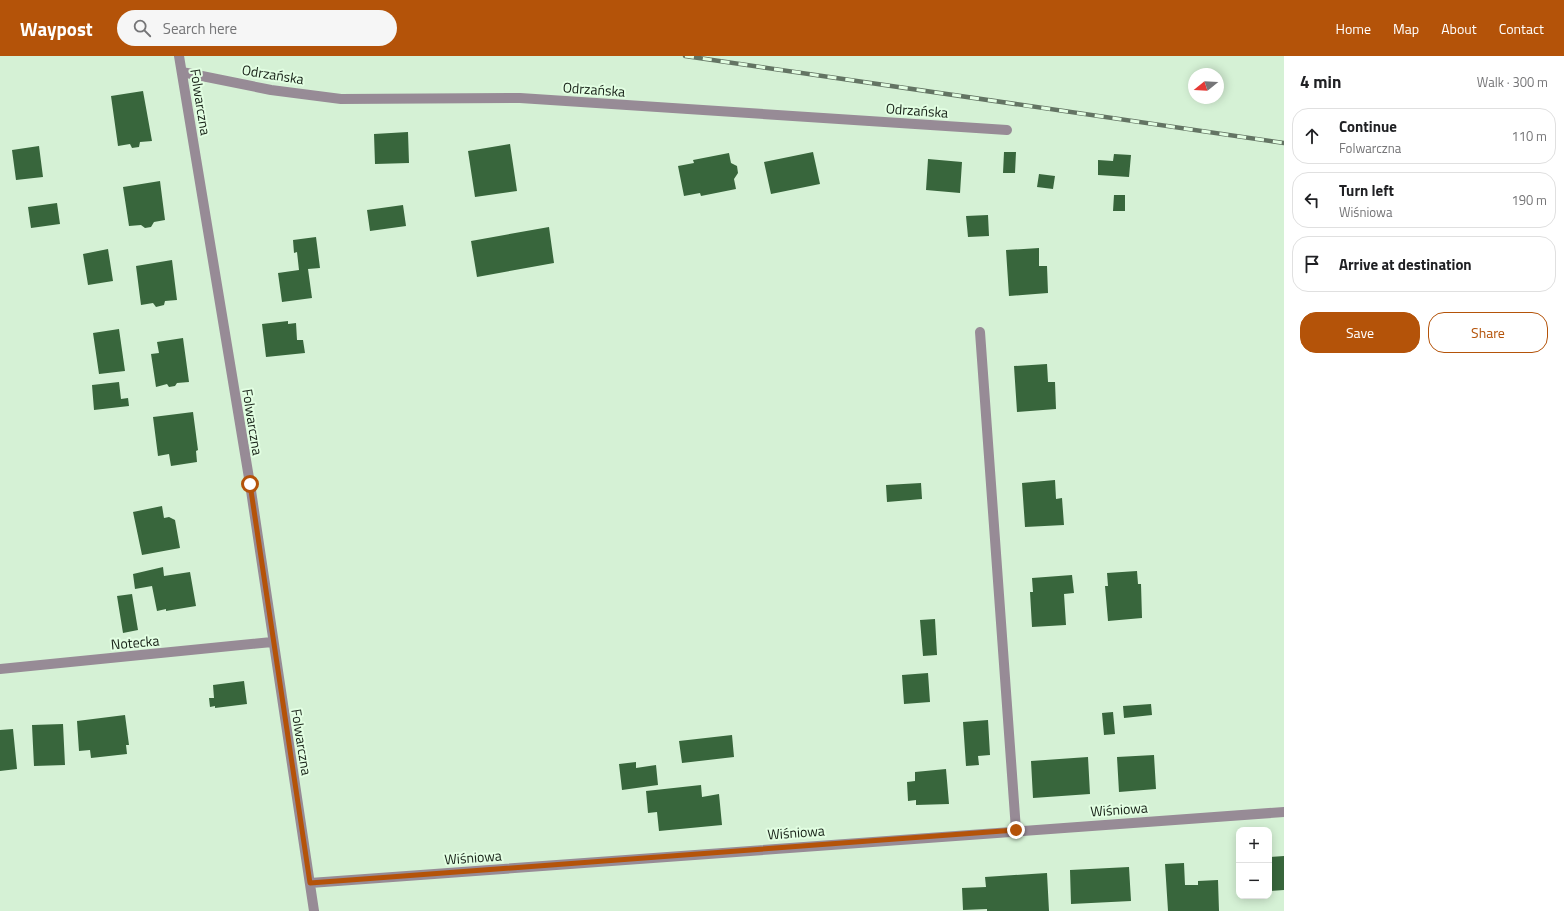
<!DOCTYPE html>
<html lang="en">
<head>
<meta charset="utf-8">
<style>
	:root { --surface:#fff; --page:#f6f6f6; --text:#202124; --muted:#757577; --line:#e0e0e0; --accent:#b45309 }
	body { margin:0; font-family:"Titillium Web",sans-serif; background:var(--page); color:var(--text) }
	.controls { position:absolute; right:12px; bottom:12px; display:grid; overflow:hidden; border-radius:8px; box-shadow:0 2px 10px #0003 }
	.controls button { width:36px; height:36px; display:grid; place-items:center; padding:0; border:0; border-bottom:1px solid var(--line); background:var(--surface); color:var(--text); font:20px sans-serif }
	.compass { position:absolute; left:1188px; top:12px; width:36px; height:36px; border-radius:50%; background:var(--surface); box-shadow:0 2px 10px #0003; rotate:252deg }
	.stop { position:absolute; width:12px; height:12px; margin:-9px; border:3px solid #b45309; border-radius:50%; background:#fff }
	.stop.end { background:#b45309; border-color:#fff; box-shadow:0 1px 4px #0008 }
	.list { margin:0; padding:0; list-style:none }
	h2 { display:flex; justify-content:space-between; align-items:center; height:52px; margin:0; padding:0 16px; font-size:17px }
	h2 small { font-size:13px; font-weight:400; color:var(--muted) }
	.list li { display:grid; grid-template-columns:26px 1fr auto; gap:12px; align-items:center; box-sizing:border-box; height:56px; margin:0 8px 8px; padding:0 8px; border:1px solid var(--line); border-radius:16px }
	.list b { display:block; font-size:15px; white-space:nowrap }
	.list p { margin:0; font-size:13px; white-space:nowrap; color:var(--muted) }
	.list em { font-size:13px; font-style:normal; color:var(--muted) }
	.actions { display:flex; gap:8px; padding:12px 16px }
	.actions a { flex:1; padding:9px 0; border:1px solid var(--accent); border-radius:16px; text-align:center; font-size:14px; color:var(--accent) }
	.actions .main { background:var(--accent); color:#fff }
	.icon { flex:none; width:22px; height:22px; fill:none; stroke:currentColor; stroke-width:2; stroke-linecap:round; stroke-linejoin:round }
	.map { position:relative; flex:none; width:1284px; height:855px; overflow:hidden }
	header { display:flex; align-items:center; gap:24px; box-sizing:border-box; height:56px; padding:0 20px; background:var(--accent); color:#fff }
	header strong { font-size:19px }
	nav { display:flex; gap:22px; margin-inline-start:auto; font-size:14px }
	.search { width:280px; height:36px; background:var(--page); display:flex; align-items:center; gap:10px; box-sizing:border-box; padding:0 14px; border-radius:22px; color:var(--muted); font-size:15px }
	main { display:flex }
	aside { flex:1; background:var(--surface) }
	.map>svg:first-child { display:block }
	.building { fill:#38663c }
	.lines { fill:none; stroke-linecap:round; stroke-linejoin:round }
	.minor { stroke:#978b96; stroke-width:10 }
	.rail-casing { stroke:#637463; stroke-width:4.5 }
	.rail { stroke:#e2fee2; stroke-width:3; stroke-dasharray:9; stroke-linecap:butt }
	.route { stroke:#b45309; stroke-width:5 }
	.labels { text-anchor:middle; dominant-baseline:central; stroke-width:4; stroke-linejoin:round; paint-order:stroke }
	.street-label { font-size:14px; fill:#151f15; stroke:#e2fee2 }
</style>
</head>
<body>
<header>
<strong>Waypost</strong>
<div class="search"><svg class="icon" aria-label="search" viewBox="0 0 24 24"><circle cx="10" cy="10" r="6"/><path d="M15 15l6 6"/></svg>Search here</div>
<nav><a>Home</a><a>Map</a><a>About</a><a>Contact</a></nav>
</header>
<main>
<div class="map">
<svg width="1284" height="855" viewBox="0 0 1284 855">
	<rect width="100%" height="100%" fill="#d5f1d5"/>
	<path class="building" d="M143,35L152,85L140,86L139,91L132,92L130,88L118,90L111,40Z
		M408,76L409,107L375,108L374,78Z
		M510,88L517,135L475,141L468,95Z
		M39,90L43,121L16,124L12,94Z
		M813,96L820,128L771,138L764,106Z
		M1004,96H1016L1015,117H1003Z
		M729,97L731,107L737,110L738,117L734,123L736,133L701,140L700,137L684,140L678,110L694,107L693,104Z
		M1114,98L1131,99L1129,121L1098,119V104L1113,105Z
		M928,103L962,106L960,137L926,134Z
		M1039,118L1055,120L1053,133L1037,131Z
		M160,125L165,164L154,166L151,171L145,172L141,169L129,170L123,131Z
		M1114,139H1125V155H1113Z
		M57,147L60,168L31,172L28,151Z
		M403,149L406,170L370,175L367,154Z
		M988,159L989,180L968,181L966,160Z
		M549,171L554,207L477,221L471,185Z
		M316,181L320,212L308,213L312,242L282,246L278,217L299,214L297,196L294,197L293,184Z
		M1039,192V210H1047L1048,237L1009,240L1006,194Z
		M108,193L113,225L88,229L83,198Z
		M172,204L177,244L165,245L164,249L156,251L153,247L141,249L136,210Z
		M288,265V268L296,267L297,284H303L305,297L266,301L262,268Z
		M119,273L125,315L99,318L93,277Z
		M183,282L189,326L177,327L175,330L169,331L167,328L156,331L151,298L159,297L157,286Z
		M1047,308L1048,326H1055L1056,353L1017,356L1014,310Z
		M119,326L121,343L128,342L129,350L94,354L92,329Z
		M193,356L198,394L196,395L197,406L171,410L169,398L158,400L153,361Z
		M1055,424L1056,443L1062,442L1064,469L1025,471L1022,427Z
		M921,427L922,443L887,446L886,429Z
		M162,450L164,462L169,461L175,464L180,492L142,499L133,456Z
		M163,511L164,520L190,516L196,550L166,555V553L157,555L152,530L135,533L133,518Z
		M1137,515L1138,528H1141L1142,562L1108,565L1105,530H1108L1107,517Z
		M1072,519L1074,537L1064,538L1066,569L1032,571L1030,536H1033L1032,522Z
		M132,538L138,574L123,577L117,540Z
		M935,563L937,599L923,600L920,564Z
		M928,617L930,646L904,648L902,619Z
		M244,625L247,648L215,652V650L210,651L209,642H214L213,629Z
		M1151,648L1152,659L1124,662L1123,650Z
		M1113,656L1115,678L1104,679L1102,657Z
		M125,659L129,689H126L127,698L91,702L90,694L79,695L77,665Z
		M988,664L990,699L978,700L979,709L966,710L963,666Z
		M63,668L65,709L34,710L32,669Z
		M13,673L17,713L0,715V674Z
		M732,679L734,701L682,707L679,685Z
		M1154,699L1156,733L1119,736L1117,701Z
		M1088,701L1090,738L1033,742L1031,705Z
		M636,706V712L656,709L658,729L622,734L619,708Z
		M946,713L949,748L916,749V744L908,745L907,726L915,725V716Z
		M701,729L702,741L719,738L722,769L659,775L657,756L648,757L646,735Z
		M1284,800V834L1269,835V801Z
		M1184,807L1185,829H1198V825L1218,824L1219,855H1168L1165,808Z
		M1129,811L1131,845L1071,848L1070,814Z
		M1047,817L1049,855H987V853L963,854L962,832L986,831L985,821Z"/>
	<g class="lines">
		<path class="minor" d="M179,0L250,428L314,855
			M182,16L271,34L341,43L520,42L1007,74
			M980,276L1016,774
			M0,613L272,586
			M310,827L1284,756"/>
		<g class="rail-casing">
			<path id="rail" d="M685,0L1284,87"/>
		</g>
		<use href="#rail" class="rail"/>
	</g>
	<g class="lines">
		<path class="route" d="M250,428L310,827L1016,774"/>
	</g>
	<g class="labels">
		<g class="street-label">
			<text transform="translate(273 18) rotate(9)">Odrzańska</text>
			<text transform="translate(594 33) rotate(4)">Odrzańska</text>
			<text transform="translate(201 46) rotate(81)">Folwarczna</text>
			<text transform="translate(917 54) rotate(4)">Odrzańska</text>
			<text transform="translate(253 366) rotate(81)">Folwarczna</text>
			<text transform="translate(135 586) rotate(-5)">Notecka</text>
			<text transform="translate(302 686) rotate(81)">Folwarczna</text>
			<text transform="translate(1119 753) rotate(-4)">Wiśniowa</text>
			<text transform="translate(796 776) rotate(-4)">Wiśniowa</text>
			<text transform="translate(473 801) rotate(-4)">Wiśniowa</text>
		</g>
	</g>
</svg>
<div class="controls">
<button>+</button>
<button>−</button>
</div>
<svg class="compass" viewBox="-18 -18 36 36"><path d="M0-13l5 13h-10z" fill="#e53935"/><path d="M0 13l5-13h-10z" fill="#757577"/></svg>
<div class="stop" style="left:250px;top:428px"></div>
<div class="stop end" style="left:1016px;top:774px"></div>
</div>
<aside>
<h2>4 min<small>Walk · 300 m</small></h2>
<ul class="list">
<li><svg class="icon" aria-label="ahead" viewBox="0 0 24 24"><path d="M12 20V5M6 11l6-6 6 6"/></svg><div><b>Continue</b><p>Folwarczna</p></div><em>110 m</em></li>
<li><svg class="icon" aria-label="left" viewBox="0 0 24 24"><path d="M17 20v-9H6M10 6l-5 5 5 5"/></svg><div><b>Turn left</b><p>Wiśniowa</p></div><em>190 m</em></li>
<li><svg class="icon" aria-label="arrive" viewBox="0 0 24 24"><path d="M6 21V4h12l-3 4 3 4H6"/></svg><div><b>Arrive at destination</b></div></li>
</ul>
<div class="actions"><a class="main">Save</a><a>Share</a></div>
</aside>
</main>
</body>
</html>
